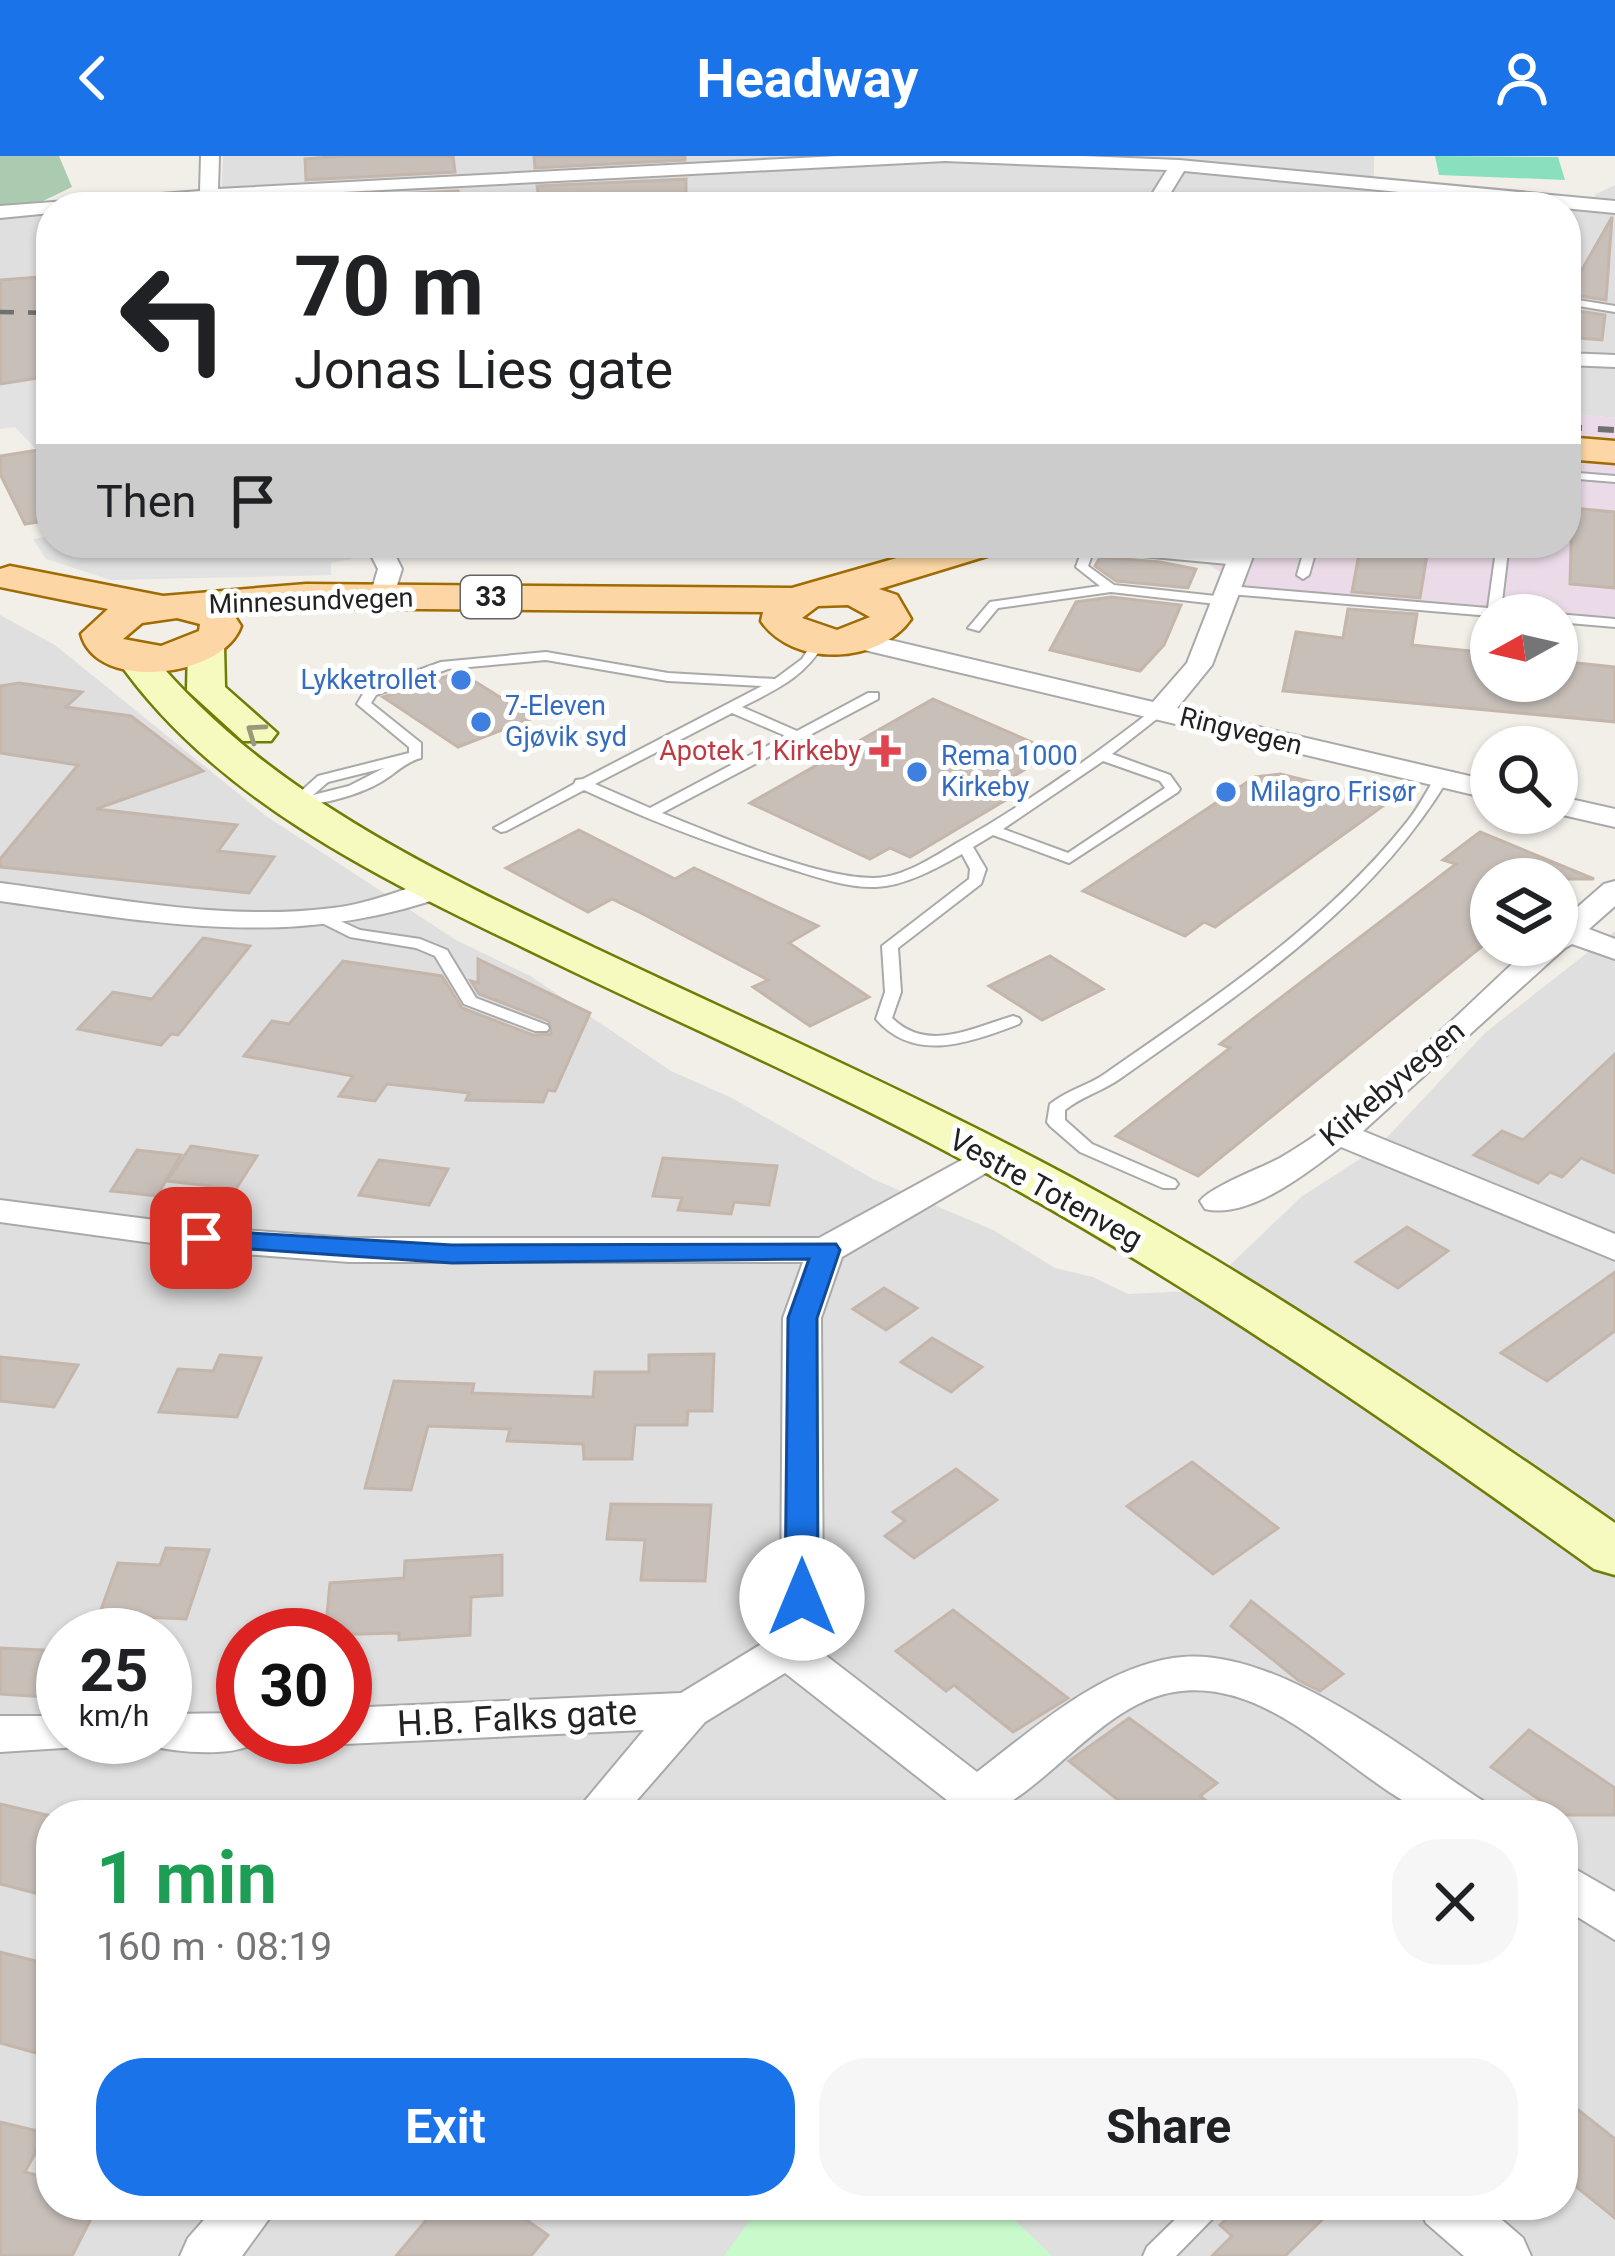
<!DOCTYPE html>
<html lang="en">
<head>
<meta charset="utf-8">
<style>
	body { margin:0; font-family:Roboto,sans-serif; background:#f6f6f6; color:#202124; height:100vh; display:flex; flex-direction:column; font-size:45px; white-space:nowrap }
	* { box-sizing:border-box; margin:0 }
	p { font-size:39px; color:#757577 }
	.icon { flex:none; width:66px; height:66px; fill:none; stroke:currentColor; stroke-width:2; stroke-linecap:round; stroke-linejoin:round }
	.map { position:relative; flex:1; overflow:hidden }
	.sheet { position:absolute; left:36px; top:1644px; width:1542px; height:420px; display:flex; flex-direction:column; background:#fff; border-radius:48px; box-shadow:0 3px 9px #0004 }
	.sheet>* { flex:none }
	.hud { position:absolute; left:36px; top:36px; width:1545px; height:366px; border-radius:48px; box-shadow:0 3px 9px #0004; background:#fff; color:#202124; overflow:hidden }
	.needle { width:78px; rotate:262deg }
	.fabs { position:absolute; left:1470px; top:438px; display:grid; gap:24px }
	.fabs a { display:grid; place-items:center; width:108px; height:108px; border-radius:50%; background:#fff; box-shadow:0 3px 9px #0004; font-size:60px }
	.speed { position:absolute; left:36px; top:1452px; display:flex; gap:24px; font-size:60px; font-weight:700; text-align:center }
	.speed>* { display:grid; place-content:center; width:156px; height:156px; border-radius:50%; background:#fff; box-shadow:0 3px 9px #0004; line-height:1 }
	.speed small { font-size:30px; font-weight:400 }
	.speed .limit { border:18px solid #d22; background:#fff; color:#111 }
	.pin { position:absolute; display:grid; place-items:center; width:102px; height:102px; color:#fff; margin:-51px; border-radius:24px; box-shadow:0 6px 18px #0006 }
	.me { position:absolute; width:132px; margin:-66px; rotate:0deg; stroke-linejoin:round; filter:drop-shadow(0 0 9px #0008) }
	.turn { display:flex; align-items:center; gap:42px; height:252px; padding:0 60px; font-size:54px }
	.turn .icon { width:156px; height:156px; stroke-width:2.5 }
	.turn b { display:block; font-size:84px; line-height:102px }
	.then { display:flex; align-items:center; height:114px; padding:0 60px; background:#0003; gap:24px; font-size:45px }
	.round { display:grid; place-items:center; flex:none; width:126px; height:126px; border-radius:48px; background:#f6f6f6 }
	.summary { display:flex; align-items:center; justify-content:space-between; height:204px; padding:0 60px }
	h1 { font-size:72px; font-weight:700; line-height:90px; color:#1e9e55 }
	.primary-button { display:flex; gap:24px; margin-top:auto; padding:24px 60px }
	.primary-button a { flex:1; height:138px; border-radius:48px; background:#1a73e8; color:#fff; font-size:48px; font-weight:700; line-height:138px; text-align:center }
	.primary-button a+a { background:#f6f6f6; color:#202124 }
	header { display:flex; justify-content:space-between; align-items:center; height:156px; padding:0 60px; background:#1a73e8; color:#fff; font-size:54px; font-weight:700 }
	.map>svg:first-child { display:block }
</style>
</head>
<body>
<header><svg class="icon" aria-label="back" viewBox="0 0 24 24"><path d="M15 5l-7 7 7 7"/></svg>Headway<svg class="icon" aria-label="person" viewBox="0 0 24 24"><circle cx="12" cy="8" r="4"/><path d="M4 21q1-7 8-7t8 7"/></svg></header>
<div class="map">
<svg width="1615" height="2100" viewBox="0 0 1615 2100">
	<rect width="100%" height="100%" fill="#f2efe9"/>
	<g fill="#e0dfdf" fill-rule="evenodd">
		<path d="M223 0H1374V34L1448 41 1471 49 1588 50 1596 38 1615 29V262L1566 257V51H123L221 44Z"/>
		<path d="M51 58V150H0V63Z"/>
		<path d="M0 459 55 489 266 660 456 784 532 821 671 915 732 942 873 1023 993 1074 1055 1112 1093 1121 1128 1138 1189 1135 1230 1109 1301 1041 1377 992 1486 876 1615 775V2100H0ZM63 1479H165V1581H63ZM243 1479H345V1581H243ZM51 1659H1563V2049H51Z"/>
	</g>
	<path fill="#ebdbe8" d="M1566 257 1615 262V468L1248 434 1176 387H1566Z"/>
	<path fill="#aacbaf" d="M0 0H59L72 31 43 45 0 49Z"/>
	<path fill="#c8facc" d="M761 2049H999L1052 2100H724Z"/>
	<path fill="#88e0be" d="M1435 0 1558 1 1565 24 1439 19Z"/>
	<g fill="#e2e2e2">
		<path d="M51 218V292L37 294 15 271 0 273V226Z"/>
		<path d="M51 380V387H343L352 403 331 407V419L111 424 46 403 33 383Z"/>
	</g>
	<g fill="#c7bfb8" stroke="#c4b6ab" stroke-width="3">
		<path d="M343 0H453L455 16 306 24 305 3Z"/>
		<path d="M534 0H685V4L535 12Z"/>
		<path d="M686 23V51H582L580 43 539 45 537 30Z"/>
		<path d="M458 35 460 51H307V42Z"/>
		<path d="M1612 61 1606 144 1568 138Z"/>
		<path d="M51 120V220L0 228V124Z"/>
		<path d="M1566 153 1605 159 1602 184 1566 181Z"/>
		<path d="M51 292V364L25 368 0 318V300Z"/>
		<path d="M1572 352 1615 356V432L1570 428Z"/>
		<path d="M1361 387H1429L1420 442 1352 436Z"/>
		<path d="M1100 401 1160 406 1196 413 1188 432 1116 425 1095 410Z"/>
		<path d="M1111 441 1181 449 1164 489 1140 515 1050 494 1076 446Z"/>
		<path d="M1348 453 1417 458 1412 489 1491 497V525H1557V505L1615 511V566L1283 535 1296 476 1343 482Z"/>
		<path d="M460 516 533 562 458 591 383 541Z"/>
		<path d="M19 527 82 536 66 551 131 560 203 615 96 653 237 669 218 695 274 701 249 737 0 711V703L78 609 0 597V530Z"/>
		<path d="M933 543 1054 596 1002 627 1021 635 910 701 890 692 870 703 750 647Z"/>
		<path d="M1280 618 1390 645 1215 771 1204 766 1185 780 1083 735 1255 621Z"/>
		<path d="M579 674 675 723 694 712 818 770 789 787 869 841 810 870 753 831 768 824 643 758 612 743 588 756 506 712Z"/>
		<path d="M1480 676 1594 723H1491V783L1198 1020 1116 980 1230 892 1220 888 1456 708 1443 704Z"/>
		<path d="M203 782 250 790 178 879 171 878 161 889 78 873 113 836 152 843Z"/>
		<path d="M1050 800 1103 833 1042 864 989 830Z"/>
		<path d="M478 803 590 857 555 935 548 934 543 946 466 944 469 937 387 928 375 945 339 940 353 920 244 900 272 865 289 868 343 805 442 820 462 852 533 879 551 878 549 865 479 838 471 825 478 827Z"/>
		<path d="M1615 898V1017L1581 1002 1562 1021 1550 1016 1538 1027 1474 999 1502 975 1523 984Z"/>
		<path d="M191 990 257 1000 236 1033 167 1025Z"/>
		<path d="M137 994 181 999 157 1040 111 1035Z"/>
		<path d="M663 1002 777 1010 769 1049 734 1046 731 1058 678 1054 682 1042 653 1040Z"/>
		<path d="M379 1004 448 1013 429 1049 359 1039Z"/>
		<path d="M1407 1071 1448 1095 1398 1132 1356 1106Z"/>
		<path d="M1615 1116V1175L1547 1225 1501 1197Z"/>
		<path d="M884 1132 917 1152 886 1174 853 1153Z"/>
		<path d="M932 1182 982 1211 951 1236 901 1206Z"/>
		<path d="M714 1198 712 1255H688L687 1269H635L632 1303H584L583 1288 507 1285 510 1273 428 1270 411 1334 365 1332 394 1225 474 1228 472 1237 593 1241 595 1216H649V1199Z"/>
		<path d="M220 1199 261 1202 237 1261 159 1256 178 1213 213 1215Z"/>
		<path d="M0 1201 78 1209 54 1251 0 1245Z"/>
		<path d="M1192 1306 1278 1372 1213 1418 1127 1350Z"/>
		<path d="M956 1313 997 1344 914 1402 885 1380 905 1365 893 1356Z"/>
		<path d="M611 1348 711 1349 705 1425 641 1424 645 1384 607 1383Z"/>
		<path d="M166 1392 209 1394 186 1463 99 1459 118 1407 160 1409Z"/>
		<path d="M502 1399V1439L471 1441 470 1479 399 1484V1477L325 1479 330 1427 404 1422 405 1405Z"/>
		<path d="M1251 1445 1343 1518 1320 1535 1298 1524 1231 1470Z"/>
		<path d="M953 1454 1026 1510 1068 1542 1013 1576 954 1529 946 1535 896 1495Z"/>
		<path d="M0 1492 63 1495 46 1541 0 1538Z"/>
		<path d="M1129 1562 1217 1627 1200 1640 1224 1659H1137L1069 1605Z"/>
		<path d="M1529 1574 1615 1632V1659H1562L1491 1611Z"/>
		<path d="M0 1648 51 1660V1741L0 1728Z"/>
		<path d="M0 1796 51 1809V1901L0 1887Z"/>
		<path d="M1563 1942 1615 1983V2062L1563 2020Z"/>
		<path d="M0 1966 46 1977 25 2016 51 2023V2049H98L72 2100H0Z"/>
		<path d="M439 2049H537L525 2063 548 2079 531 2100H396Z"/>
		<path d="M1241 2049H1337L1285 2100H1212L1232 2080 1220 2069Z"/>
	</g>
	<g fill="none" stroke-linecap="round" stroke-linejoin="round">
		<g stroke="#a9a9a9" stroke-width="4">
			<g id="service">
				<path d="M1566 142 1615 150V156L1566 148Z"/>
				<path d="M1566 316 1615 320V326L1566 322Z"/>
				<path d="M1306 387H1318L1309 419 1303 423 1297 419Z"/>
				<path d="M1497 387H1509L1501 454 1520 455 1526 459 1491 460 1229 438 1223 434 1229 430 1488 452Z"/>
				<path d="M1097 388 1239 401 1245 405 1239 409 1099 396 1092 399 1088 410 1114 429 1225 441 1231 445 1225 449 1111 436 998 452 979 475 968 472 990 446 1100 430 1076 411 1082 394Z"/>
				<path d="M1557 458 1615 463V471L1557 466V459H1554Z"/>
				<path d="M821 480 827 484C803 522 781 531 742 551L797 575 868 537H878V543L662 657C717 679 816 722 873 722 903 722 933 701 957 687 1026 648 1092 601 1155 552L1160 551 1167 555 1112 598 1170 619 1180 633 1178 636 1069 707 993 679 973 691 986 713 981 728 898 792 901 836 892 862C928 897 972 872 1013 860L1019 862 1021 865 1019 868C971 886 915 908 876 863L885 836 882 790 969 723 970 713 962 698C937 712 905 730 876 731 849 732 819 722 794 714 722 692 652 666 584 634L506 675 501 676 494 672 574 628 576 624 583 623 762 530 668 525 546 504 448 513 376 539 371 547 421 587V602C405 606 395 618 381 626 361 638 309 655 290 645L318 620 409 597V591L357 548 366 533 441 506 546 496 668 517 775 523 802 503 816 481ZM732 557 786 580 650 652 595 628ZM1103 605 1160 625 1165 632 1068 697 1003 673ZM384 612 349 630 313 639 328 626Z"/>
				<path d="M1441 619 1448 623C1371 752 1241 837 1121 922 1103 935 1082 940 1065 954V964L1092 988 1175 1024 1178 1028 1175 1032H1163L1080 996 1050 970 1047 966 1050 948C1069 933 1088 930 1106 917 1212 843 1325 769 1406 667 1418 653 1426 636 1436 620Z"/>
				<path d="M329 760 360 774 420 783 447 794 476 842 547 869 549 872 547 875H535L464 848 435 800 416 792 350 781 324 768 321 765Z"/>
				<path d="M1190 2049H1221L1217 2058 1176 2100H1143L1147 2091Z"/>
			</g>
		</g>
		<g stroke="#a9a9a9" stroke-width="4">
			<g id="minor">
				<path d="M201 0H219L218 33 838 0H1082L1179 4 1615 45V57L1184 15 1162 51H1144L1167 14 945 5 51 51V57L0 62V50L200 35Z"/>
				<path d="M1566 197 1615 199V211L1566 209Z"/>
				<path d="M365 387H389L402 413 392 445 383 448 370 440 378 413Z"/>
				<path d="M1234 387H1258L1212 509 1177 552 1491 625V643L856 492 843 484 856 476 1153 546 1187 507Z"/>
				<path d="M1557 640 1615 653V671L1554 657Z"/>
				<path d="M440 723 451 726 455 732 451 738C295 795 159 767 0 745V727C109 741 222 766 333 752 370 748 404 732 440 723Z"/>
				<path d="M1615 725V750L1589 773 1615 783V803L1572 788 1565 792 1363 975 1615 1078V1104L1341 991C1308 1016 1249 1064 1205 1053L1200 1045C1210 1031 1261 1012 1280 1002 1374 947 1453 861 1533 789H1557V769L1604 728Z"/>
				<path d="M991 988 1009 999 1003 1007 842 1101 821 1162 823 1442 811 1488 977 1616C1035 1572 1098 1514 1173 1502 1271 1486 1404 1594 1483 1645L1489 1659C1471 1659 1442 1664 1426 1657 1347 1620 1271 1520 1174 1536 1100 1548 1046 1638 983 1659L961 1655 785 1517 705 1566 624 1659H573L644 1574 345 1588 329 1583 345 1581V1552L681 1537 768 1484 781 1442 783 1162 803 1106H349L217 1096 0 1066V1044L217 1072 349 1082H819Z"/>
				<path d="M243 1557V1581H262C245 1603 175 1597 149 1589L145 1581H165V1558Z"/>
				<path d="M0 1560H63V1581H84L79 1591 0 1596Z"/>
				<path d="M1563 1706 1615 1736V1784L1563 1752Z"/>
				<path d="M217 2049H279L242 2100H180L188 2082Z"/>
				<path d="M1418 2049H1485L1523 2082 1531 2100H1464L1426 2067Z"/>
			</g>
		</g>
		<g stroke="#707d05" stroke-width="5">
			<g id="secondary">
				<path d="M206 479 224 490 225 531 277 577 271 585H243L187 534 188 490Z"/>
				<path d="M135 491 148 494C265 637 434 715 597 793 734 858 872 919 1007 988 1219 1095 1420 1232 1615 1367V1419L1594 1413C1395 1270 1192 1129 977 1012 836 935 687 871 543 801 390 727 216 647 116 502Z"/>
			</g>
		</g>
		<g stroke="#a06b00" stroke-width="5">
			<g id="primary">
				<path d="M1566 281 1615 285V307L1566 303Z"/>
				<path d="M949 387 1005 388 1000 396 879 433 897 439 911 463C880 508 793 512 761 465L763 456 306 452 234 459 241 470C223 522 96 537 81 478L108 453 0 431V413L10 410 163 440 306 428 792 432ZM848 449 870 461 837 474 802 462 818 450ZM177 462 200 468 199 475 161 490 123 483 142 467Z"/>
			</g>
		</g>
		<use href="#service" fill="#fff" fill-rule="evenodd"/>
		<use href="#minor" fill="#fff" fill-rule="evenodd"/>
		<use href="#secondary" fill="#f7fabf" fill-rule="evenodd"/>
		<use href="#primary" fill="#fcd6a4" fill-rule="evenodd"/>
		<path stroke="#707070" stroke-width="4.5" stroke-dasharray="14 14" stroke-linecap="butt" d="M0 156 51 157"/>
		<path stroke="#707070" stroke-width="6" stroke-dasharray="16 16" stroke-linecap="butt" d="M1566 271 1615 274"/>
	</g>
	<defs><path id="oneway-chevron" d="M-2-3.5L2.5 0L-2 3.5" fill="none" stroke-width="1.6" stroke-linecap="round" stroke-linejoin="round" transform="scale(3)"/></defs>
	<use stroke="#979978" href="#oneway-chevron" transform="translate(255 576) rotate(-145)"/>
	<path fill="#1a73e8" stroke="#114b97" stroke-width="3" d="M201 1074 452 1089 836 1088 840 1094 817 1162 818 1442 813 1451 802 1455 785 1442 788 1162 809 1103 452 1107 191 1089 187 1082Z"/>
	<g fill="#3f7fe0" stroke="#fff" stroke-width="4.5">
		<circle cx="461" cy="524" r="12"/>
		<circle cx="481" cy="566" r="12"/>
		<circle cx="917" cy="616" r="12"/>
		<circle cx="1226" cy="636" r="12"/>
	</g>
	<path fill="#e0444e" stroke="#fff" stroke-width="4.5" d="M879 577h12v12h12v12h-12v12h-12v-12h-12v-12h12z"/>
	<g text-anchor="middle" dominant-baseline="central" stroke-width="10" stroke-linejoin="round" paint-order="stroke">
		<rect fill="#fff" stroke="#646464" stroke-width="3" x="461" y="420" width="60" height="42" rx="9"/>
		<g font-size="27" font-weight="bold" fill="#222">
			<text x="491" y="441">33</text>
		</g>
		<g font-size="27" fill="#222" stroke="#fff">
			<text transform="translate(311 445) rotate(-2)">Minnesundvegen</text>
			<text transform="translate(1241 575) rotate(14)">Ringvegen</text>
		</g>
		<g font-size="27" fill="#366cbe" stroke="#fff" text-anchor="start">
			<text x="437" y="524" text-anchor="end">Lykketrollet</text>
			<text x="505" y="550">7-Eleven<tspan x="505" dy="31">Gjøvik syd</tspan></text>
			<text x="941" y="600">Rema 1000<tspan x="941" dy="31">Kirkeby</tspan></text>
			<text x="1250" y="636">Milagro Frisør</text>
		</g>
		<g font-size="27" fill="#be3a42" stroke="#fff" text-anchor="end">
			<text x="861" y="595">Apotek 1 Kirkeby</text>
		</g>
		<g font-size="30" fill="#222" stroke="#fff">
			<text transform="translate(1392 927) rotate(-40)">Kirkebyvegen</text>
			<text transform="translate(1046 1033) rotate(29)">Vestre Totenveg</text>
		</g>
		<g font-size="36" fill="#222" stroke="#fff">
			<text transform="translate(517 1562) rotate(-3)">H.B. Falks gate</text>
		</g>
	</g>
</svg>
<div class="fabs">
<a><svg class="needle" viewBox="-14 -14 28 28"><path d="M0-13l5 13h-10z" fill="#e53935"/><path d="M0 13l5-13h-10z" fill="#757577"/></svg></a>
<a><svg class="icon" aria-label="search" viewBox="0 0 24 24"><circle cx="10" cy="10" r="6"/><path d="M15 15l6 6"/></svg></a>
<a><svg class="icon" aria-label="layers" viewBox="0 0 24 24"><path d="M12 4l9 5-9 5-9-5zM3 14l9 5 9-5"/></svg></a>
</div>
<div class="speed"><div>25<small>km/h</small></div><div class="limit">30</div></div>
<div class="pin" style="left:201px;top:1082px;background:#d93025"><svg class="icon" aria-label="arrive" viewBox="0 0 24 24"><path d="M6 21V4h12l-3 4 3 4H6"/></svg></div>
<svg class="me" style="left:802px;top:1442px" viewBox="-20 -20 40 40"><circle r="19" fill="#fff"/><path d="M0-13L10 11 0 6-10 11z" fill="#1a73e8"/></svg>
<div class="hud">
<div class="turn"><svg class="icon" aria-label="left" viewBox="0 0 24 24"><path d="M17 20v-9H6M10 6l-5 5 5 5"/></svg><div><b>70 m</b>Jonas Lies gate</div></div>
<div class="then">Then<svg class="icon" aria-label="arrive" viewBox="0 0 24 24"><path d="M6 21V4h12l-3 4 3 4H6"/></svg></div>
</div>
<section class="sheet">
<div class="summary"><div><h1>1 min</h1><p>160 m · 08:19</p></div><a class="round"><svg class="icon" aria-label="close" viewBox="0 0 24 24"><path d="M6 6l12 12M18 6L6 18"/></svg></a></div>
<div class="primary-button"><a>Exit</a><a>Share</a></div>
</section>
</div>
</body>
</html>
